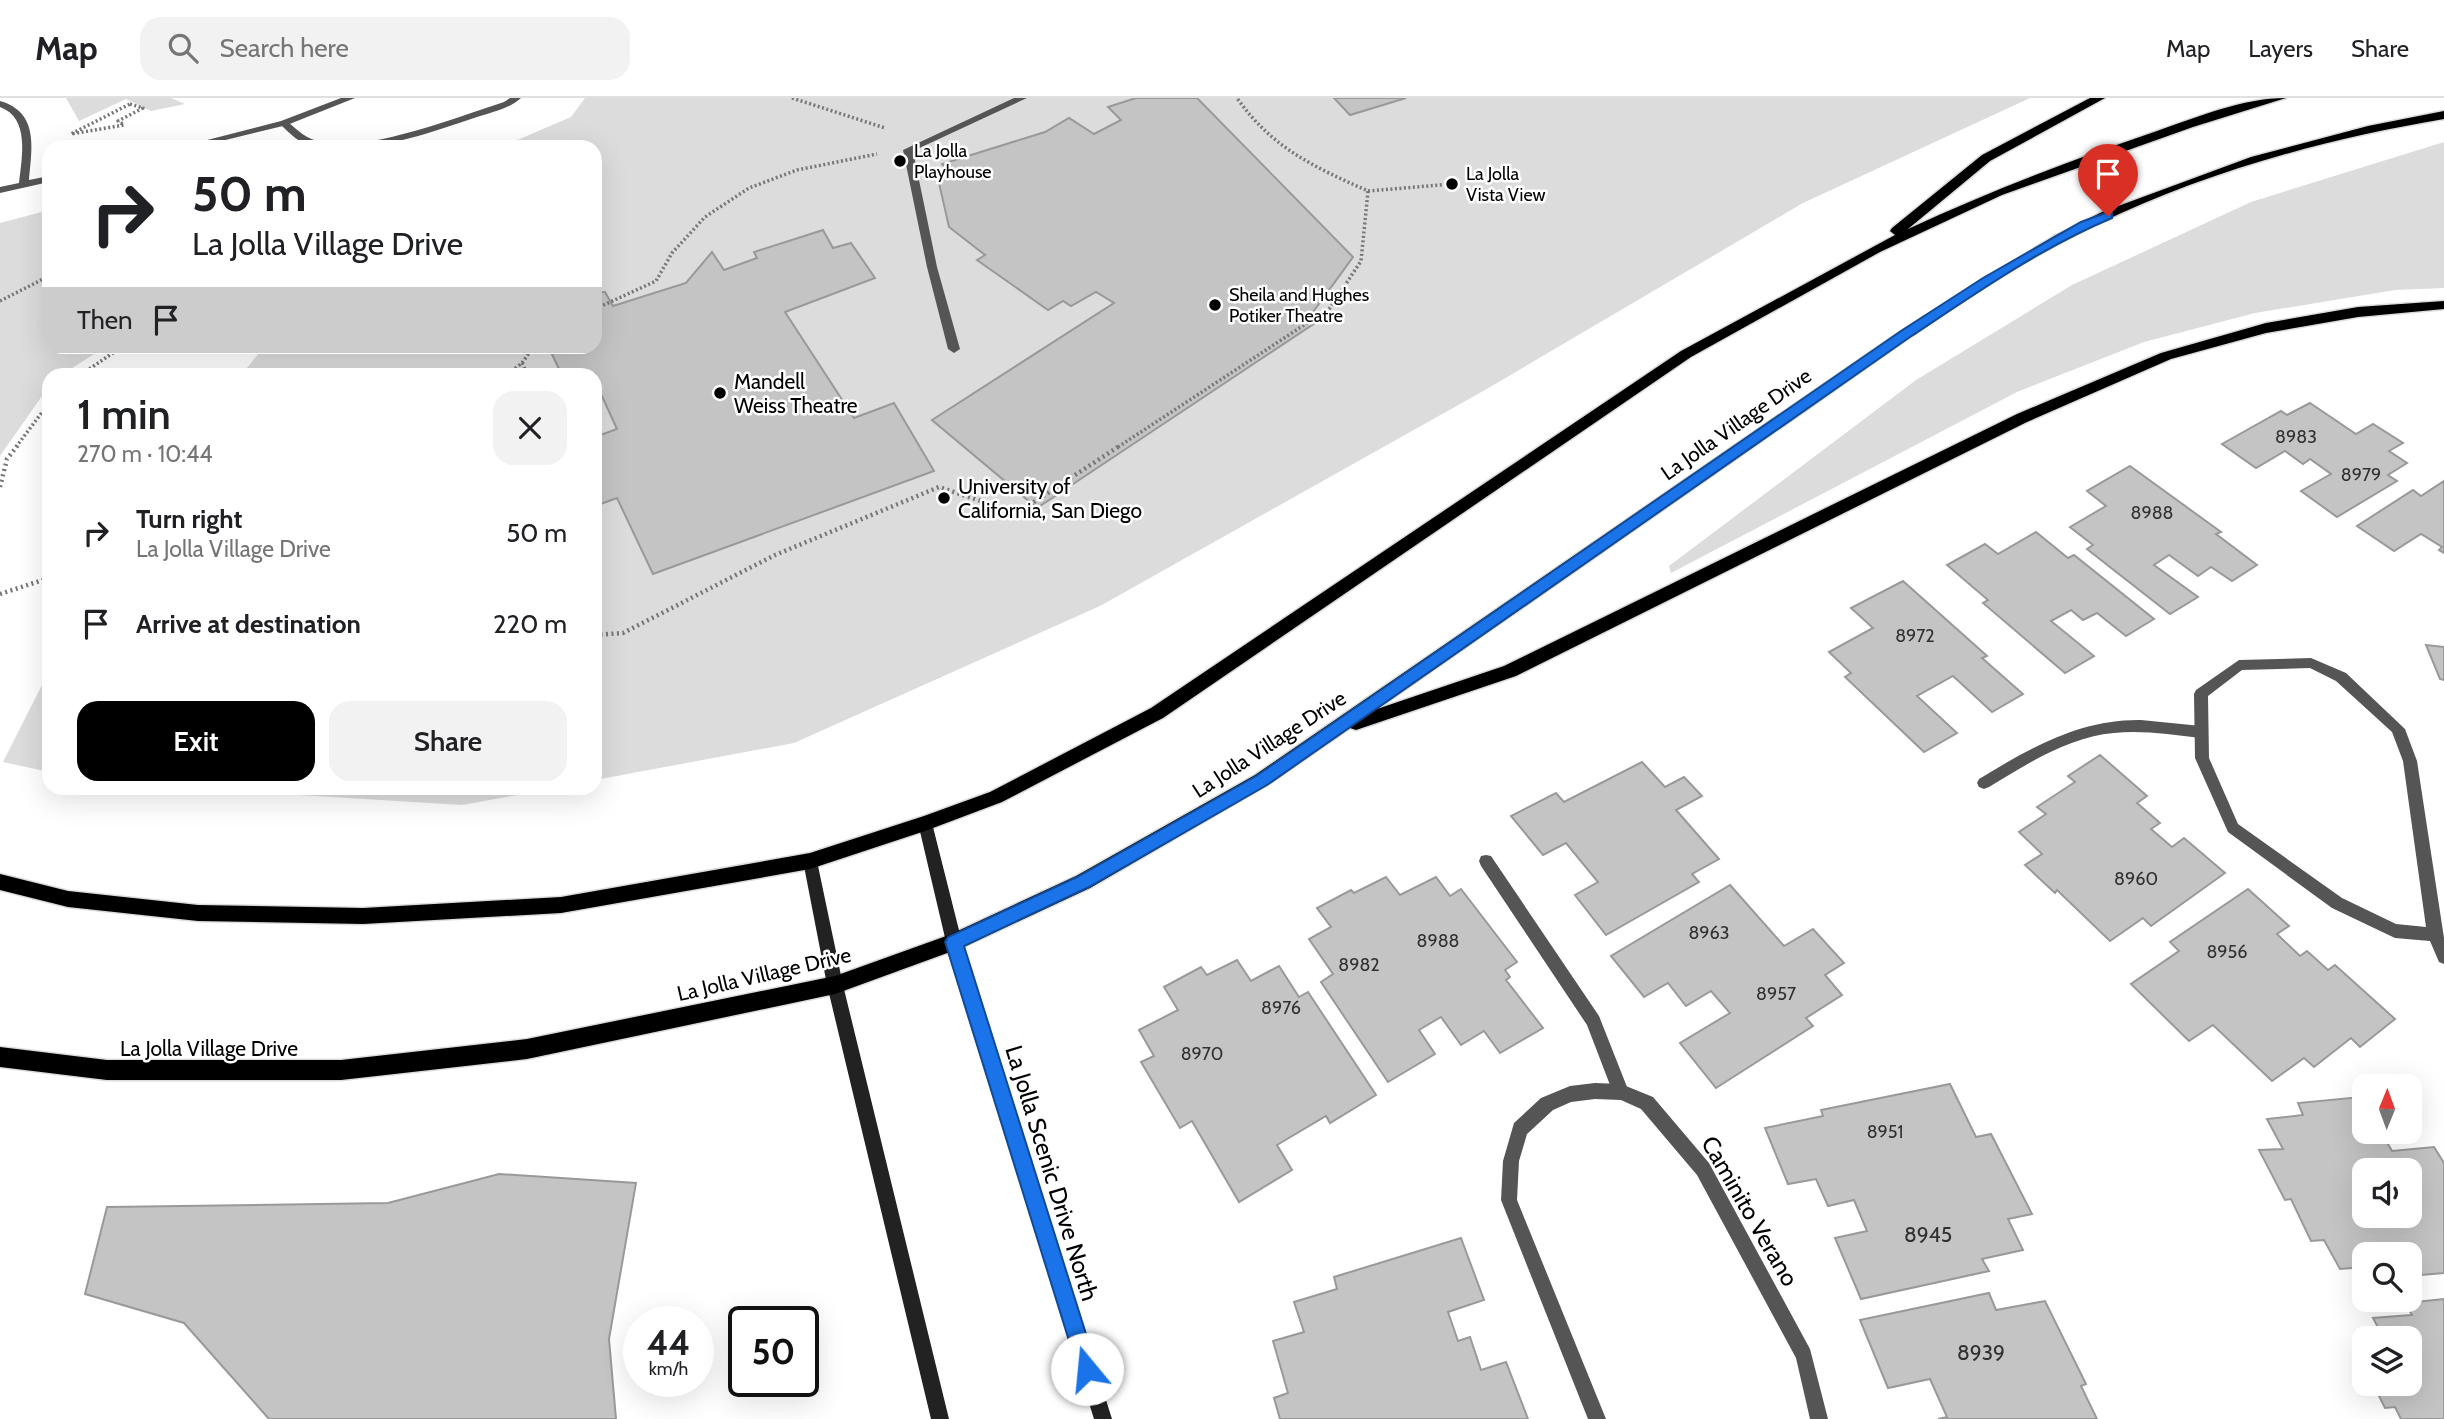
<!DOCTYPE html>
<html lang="en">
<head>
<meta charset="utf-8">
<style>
	body { margin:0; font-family:Cabin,sans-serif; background:#f2f2f2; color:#202124; height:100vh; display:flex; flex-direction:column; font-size:26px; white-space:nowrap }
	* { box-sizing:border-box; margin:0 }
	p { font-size:23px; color:#757577 }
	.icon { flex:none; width:38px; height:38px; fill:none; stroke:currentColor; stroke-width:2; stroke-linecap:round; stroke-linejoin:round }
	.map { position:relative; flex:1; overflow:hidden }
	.drawer { position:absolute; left:42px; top:270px; width:560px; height:427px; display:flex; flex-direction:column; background:#fff; border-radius:21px; box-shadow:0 7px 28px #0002 }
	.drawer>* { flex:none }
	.top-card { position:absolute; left:42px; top:42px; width:560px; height:214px; border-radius:21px; box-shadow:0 7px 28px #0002; background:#fff; color:#202124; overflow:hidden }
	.needle { width:46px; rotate:1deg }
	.buttons { position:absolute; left:2352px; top:976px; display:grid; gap:14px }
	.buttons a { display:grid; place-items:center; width:70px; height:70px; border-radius:14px; background:#fff; box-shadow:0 7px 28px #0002; font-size:35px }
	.speed { position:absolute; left:623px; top:1208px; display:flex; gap:14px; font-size:35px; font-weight:700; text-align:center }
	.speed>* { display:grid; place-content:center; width:91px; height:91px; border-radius:50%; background:#fff; box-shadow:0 7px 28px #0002; line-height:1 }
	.speed small { font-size:18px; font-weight:400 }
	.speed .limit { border:4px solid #111; border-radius:10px; background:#fff; color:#111 }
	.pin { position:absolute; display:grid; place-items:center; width:60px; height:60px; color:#fff; margin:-72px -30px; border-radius:50% 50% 50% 0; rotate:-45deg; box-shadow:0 0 7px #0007 }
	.pin .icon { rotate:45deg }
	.me { position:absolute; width:77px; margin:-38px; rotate:343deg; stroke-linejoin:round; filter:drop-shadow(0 0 5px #0008) }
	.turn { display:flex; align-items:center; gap:24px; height:147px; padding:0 35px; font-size:32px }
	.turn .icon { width:91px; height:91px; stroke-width:2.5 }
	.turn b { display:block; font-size:49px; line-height:60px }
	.then { display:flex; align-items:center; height:66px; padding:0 35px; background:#0003; gap:14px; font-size:26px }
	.round { display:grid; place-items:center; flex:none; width:74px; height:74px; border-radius:21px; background:#f2f2f2 }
	.head { display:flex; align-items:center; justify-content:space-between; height:119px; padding:0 35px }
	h1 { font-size:42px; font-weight:600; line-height:52px }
	.button { display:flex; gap:14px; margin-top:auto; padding:14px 35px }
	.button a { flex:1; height:80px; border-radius:21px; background:#000; color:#fff; font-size:28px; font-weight:600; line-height:80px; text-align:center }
	.button a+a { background:#f2f2f2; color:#202124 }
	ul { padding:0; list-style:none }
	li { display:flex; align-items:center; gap:21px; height:91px; padding:0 35px }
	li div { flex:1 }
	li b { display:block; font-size:26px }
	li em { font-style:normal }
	header { display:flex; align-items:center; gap:42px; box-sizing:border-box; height:98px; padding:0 35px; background:#fff; border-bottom:2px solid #e0e0e0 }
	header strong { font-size:33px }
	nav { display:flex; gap:38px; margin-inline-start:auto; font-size:24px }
	.search { width:490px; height:63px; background:#f2f2f2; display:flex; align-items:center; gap:18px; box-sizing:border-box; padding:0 24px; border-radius:21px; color:#757577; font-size:26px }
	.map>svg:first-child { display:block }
</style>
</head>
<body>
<header>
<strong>Map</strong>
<div class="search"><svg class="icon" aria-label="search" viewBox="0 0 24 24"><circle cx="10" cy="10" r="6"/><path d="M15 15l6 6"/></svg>Search here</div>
<nav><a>Map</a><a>Layers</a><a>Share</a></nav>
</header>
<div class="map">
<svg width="2444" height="1321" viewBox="0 0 2444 1321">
	<rect width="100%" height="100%" fill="#fff"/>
	<g fill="#dcdcdc">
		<path d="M66 0H171L185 6 151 13 126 1 79 23Z"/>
		<path d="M585 0H2030L1803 105 1485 292 1100 508 794 645 595 682V276H242L264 249 595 248V49H501L571 19Z"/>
		<path d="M2444 44V190L2395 192 2255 215 2144 244 2017 294 1671 475 1669 468 1916 282 2072 187 2251 104Z"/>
		<path d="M49 112V248L105 249 63 276H49V288L0 358V125Z"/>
		<path d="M49 573V674L3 664Z"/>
		<path d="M184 690H556L462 707Z"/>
	</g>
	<g fill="#c4c4c4" stroke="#999" stroke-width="2" fill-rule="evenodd">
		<path d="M1136 0H1197L1353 159 1308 221 1315 225 1037 410 932 322 1114 205 1096 194 1071 208 1063 203 1048 212 977 162 985 157 949 129 937 76 947 73 942 66 1045 34 1069 20 1094 36 1121 22 1108 9Z"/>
		<path d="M1334 0H1406L1350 17Z"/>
		<path d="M823 132 833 150 851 145 875 180 785 214 854 320 894 305 934 373 653 476 617 400 595 408V339L617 331 595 283V276L560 273 548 248H595V194H605L613 208 686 185 712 154 724 172 757 160 754 154Z"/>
		<path d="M2310 305 2356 336 2373 326 2403 345 2389 353 2407 365 2388 377 2397 383 2337 419 2301 393 2331 376 2310 361 2303 366 2285 353 2256 370 2222 346 2281 313 2287 317Z"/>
		<path d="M2130 368 2221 434 2216 436 2257 467 2232 483 2211 469 2198 478 2169 457 2154 467 2198 499 2170 516 2087 451 2093 447 2070 429 2106 408 2087 393Z"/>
		<path d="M2444 383V455L2439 452 2442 449 2421 436 2394 453 2357 428 2413 392 2421 398Z"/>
		<path d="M2036 434 2068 460 2074 457 2154 521 2126 538 2097 515 2083 522 2071 512 2051 523 2094 558 2065 575 1983 505 1988 502 1947 467 1985 446 1998 456Z"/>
		<path d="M1903 483 1987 558 1982 560 2023 596 1992 614 1953 578 1917 598 1957 635 1924 654 1845 579 1851 575 1829 554 1873 530 1851 510Z"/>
		<path d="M2426 547 2444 549V582L2440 581Z"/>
		<path d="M2100 657 2147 698 2137 705 2160 725 2151 731 2172 749 2184 740 2225 775 2151 828 2143 820 2110 843 2057 792 2055 795 2025 767 2042 756 2019 734 2046 716 2037 709 2075 684 2068 678Z"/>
		<path d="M1642 664 1665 689 1684 679 1702 698 1676 712 1719 761 1692 776 1699 784 1606 837 1575 797 1598 784 1566 745 1543 757 1511 718 1556 695 1564 704Z"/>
		<path d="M1386 779 1400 797 1436 779 1450 798 1461 791 1517 864 1505 872 1510 879 1506 882 1543 930 1500 955 1484 933 1461 947 1441 919 1419 932 1435 956 1388 984 1321 884 1333 876 1309 841 1331 829 1317 810 1351 792 1354 795Z"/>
		<path d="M1730 787 1784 848 1813 831 1844 865 1825 877 1842 897 1806 920 1813 928 1716 990 1680 945 1730 915 1711 893 1686 908 1668 885 1644 899 1611 858Z"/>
		<path d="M2248 791 2289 828 2277 836 2300 858 2307 853 2328 872 2335 867 2395 921 2360 949 2351 940 2314 969 2304 960 2272 983 2213 927 2189 943 2131 886 2179 853 2170 844Z"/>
		<path d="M1237 862 1251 883 1279 868 1299 899 1308 894 1376 997 1330 1025 1326 1018 1277 1047 1292 1072 1239 1104 1192 1023 1180 1030 1141 964 1154 958 1139 932 1178 912 1164 889 1201 869 1207 877Z"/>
		<path d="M1950 986 1976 1039 1991 1036 2032 1116 2008 1121 2023 1152 1982 1161 1989 1173 1861 1201 1835 1140 1867 1133 1854 1102 1828 1108 1816 1081 1788 1086 1765 1030 1823 1018 1821 1012Z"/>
		<path d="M2361 999 2364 1006V1034H2381L2392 1053 2434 1049 2444 1065V1175L2410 1178V1157H2364V1169L2340 1171 2324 1142 2311 1143 2291 1101 2285 1102 2259 1052 2283 1051 2267 1021 2303 1017 2298 1005ZM2364 1073H2410V1118H2364Z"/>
		<path d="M499 1076 636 1085 609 1241 616 1321H269L184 1225 85 1196 107 1109 388 1105Z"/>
		<path d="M1461 1140 1484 1202 1448 1214 1458 1243 1470 1239 1481 1272 1506 1264 1528 1321H1280L1274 1300 1288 1295 1273 1243 1304 1234 1294 1204 1337 1191 1334 1179Z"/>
		<path d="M1989 1195 1996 1212 2045 1203 2086 1286 2081 1288 2097 1321H1938L1947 1319 1930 1281 1888 1290 1860 1222Z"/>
		<path d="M2444 1201V1321H2401L2395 1309 2385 1310 2373 1286H2410V1241H2384L2373 1220 2412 1217 2405 1205Z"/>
	</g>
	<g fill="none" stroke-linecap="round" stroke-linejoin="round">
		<g stroke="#dbdbdb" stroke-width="3">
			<g id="primary">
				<path d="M2090 0H2105L1990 63 1908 131C1990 93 2071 62 2157 33 2197 19 2243 0 2286 0L2193 29 2002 97 1880 154 1691 259 1163 620 1002 704 925 733 810 771 561 815 363 826 198 823 68 809 0 792V776L68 793 198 807 363 810 561 799 810 755 924 718 990 694 1151 610 1681 253 1895 137 1890 133 1892 130 1982 57Z"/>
				<path d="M2444 13V21C2325 41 2205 74 2096 127 1990 177 1894 251 1799 317 1658 415 1518 513 1377 611L1504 568 2017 316 2161 255 2266 225 2358 209 2444 203V211L2358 219 2266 235 2171 261 2027 324 1516 578 1356 632 1350 630 1267 687 1090 790 961 850 835 896 527 961 341 982H107L0 969V949L107 962H341L527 941 835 878 949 837 1076 778 1255 677 1901 233 2056 137 2102 114 2251 59 2368 28Z"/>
			</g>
		</g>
		<g stroke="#777" stroke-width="3.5" stroke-dasharray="2 2.5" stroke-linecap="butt">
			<path d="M792 0 885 30"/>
			<path d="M130 6 143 10 118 23 124 27 71 36Z"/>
			<path d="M1368 93 1452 86"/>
			<path d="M0 203 49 178"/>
			<path d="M595 211 656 183 672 155 705 119 749 90 797 72 877 56"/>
			<path d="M522 265 527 276"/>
			<path d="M82 276 123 248"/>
			<path d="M508 276 522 265 534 248"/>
			<path d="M16 349 49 305"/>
			<path d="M1118 349 1330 210 1361 163 1368 93C1314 69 1272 50 1237 0"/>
		</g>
		<g stroke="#777" stroke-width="4.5" stroke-dasharray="2 3.5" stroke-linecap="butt">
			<path d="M0 389 7 361 18 347"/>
			<path d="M0 496 49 480"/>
			<path d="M595 537 623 535 775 457 939 389 1017 415 1121 347"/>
		</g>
		<g fill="#555" fill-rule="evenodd">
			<path d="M510 0H521C509 11 492 14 477 19 426 36 369 57 314 49 301 47 288 34 279 25L287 23C295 30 304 39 314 42 358 59 459 18 504 4Z"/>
			<path d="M1014 0H1027L913 53 937 169 960 251 954 255 948 251 927 169 903 52Z"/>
			<path d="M2141 622 2201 628 2206 630 2208 634 2206 638 2201 640C2172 637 2143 632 2114 635 2068 639 2027 666 1989 689L1984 691 1979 689 1977 685 1979 681C2030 650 2080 621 2141 622Z"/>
			<path d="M1486 757 1491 758 1599 918 1629 994 1627 1000 1621 1002 1615 1000 1587 927 1481 768 1479 763 1481 758Z"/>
		</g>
		<g fill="#555" fill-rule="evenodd">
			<path d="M2311 560 2346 575 2405 631 2417 663 2444 840V866L2439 864 2430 843 2395 840 2332 810 2228 734 2195 660 2194 596 2196 592 2239 562ZM2310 570 2336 583 2392 634 2403 663 2426 829 2396 826 2342 800 2238 726 2209 660 2208 598 2242 572Z"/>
			<path d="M1595 985 1621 986 1653 999 1709 1065 1810 1251 1828 1321H1810L1796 1260 1697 1077 1641 1011 1621 1002 1595 1001 1571 1004 1553 1012 1527 1036 1519 1063 1517 1102 1606 1321H1588L1501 1102 1503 1063 1514 1025 1541 1000 1570 988Z"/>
		</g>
		<g fill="#555" fill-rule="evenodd">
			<path d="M341 0H355L287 27 197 49H180L281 23Z"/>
			<path d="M0 3C39 14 32 50 29 82L49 78V84L0 95V89L19 85C22 59 30 20 0 9Z"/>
		</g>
		<g fill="#222" fill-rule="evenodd">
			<path d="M925 719 930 721 932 725 962 844 1112 1321H1094L946 844 918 725 920 721Z"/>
			<path d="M810 757 815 758 817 763 843 887 949 1321H931L827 887 803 763 805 758Z"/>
		</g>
		<use href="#primary" fill="#000" fill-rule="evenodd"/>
	</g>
	<path fill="#1a73e8" stroke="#114b97" stroke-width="2" d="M2108 114 2112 115V120C2040 150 1975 196 1910 239L1267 687 1089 789 964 848 1097 1271 1094 1278 1087 1281 1080 1278 945 844 948 839 1077 779 1256 678 1901 233 1983 180 2081 124Z"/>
	<g fill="#000" stroke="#fff" stroke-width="2.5">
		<circle cx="900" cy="63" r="7"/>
		<circle cx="1452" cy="86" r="7"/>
		<circle cx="1215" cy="207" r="7"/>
		<circle cx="720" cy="295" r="7"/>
		<circle cx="944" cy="400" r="7"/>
	</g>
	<g text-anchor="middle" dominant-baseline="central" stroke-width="5" stroke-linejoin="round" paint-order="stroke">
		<g font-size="18" fill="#000" stroke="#fff" text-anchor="start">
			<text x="914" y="53">La Jolla<tspan x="914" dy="21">Playhouse</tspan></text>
			<text x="1466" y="76">La Jolla<tspan x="1466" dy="21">Vista View</tspan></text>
			<text x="1229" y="197">Sheila and Hughes<tspan x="1229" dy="21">Potiker Theatre</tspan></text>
		</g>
		<g font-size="18" fill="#313131">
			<text x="2296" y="339">8983</text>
			<text x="2361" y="377">8979</text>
			<text x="2152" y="415">8988</text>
			<text x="1915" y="538">8972</text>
			<text x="2136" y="781">8960</text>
			<text x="1709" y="835">8963</text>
			<text x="1438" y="843">8988</text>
			<text x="2227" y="854">8956</text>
			<text x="1359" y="867">8982</text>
			<text x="1776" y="896">8957</text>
			<text x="1281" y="910">8976</text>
			<text x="1202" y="956">8970</text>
			<text x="1885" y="1034">8951</text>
		</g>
		<g font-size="21" fill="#000" stroke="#fff" text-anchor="start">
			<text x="734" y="283">Mandell<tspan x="734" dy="24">Weiss Theatre</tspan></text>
			<text x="958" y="388">University of<tspan x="958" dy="24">California, San Diego</tspan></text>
		</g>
		<g font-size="21" fill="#000" stroke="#fff">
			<text transform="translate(1736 326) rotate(-35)">La Jolla Village Drive</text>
			<text transform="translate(1269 646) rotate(-33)">La Jolla Village Drive</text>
			<text transform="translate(764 876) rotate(-13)">La Jolla Village Drive</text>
			<text x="209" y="950">La Jolla Village Drive</text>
		</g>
		<g font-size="21" fill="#313131">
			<text x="1928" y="1136">8945</text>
			<text x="1981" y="1254">8939</text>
		</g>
		<g font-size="24" fill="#000" stroke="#fff">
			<text transform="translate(1052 1075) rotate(73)">La Jolla Scenic Drive North</text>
			<text transform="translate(1750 1113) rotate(60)">Caminito Verano</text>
		</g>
	</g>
</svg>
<div class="buttons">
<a><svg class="needle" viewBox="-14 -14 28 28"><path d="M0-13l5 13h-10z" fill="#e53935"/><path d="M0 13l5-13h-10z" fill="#757577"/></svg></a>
<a><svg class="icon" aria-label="sound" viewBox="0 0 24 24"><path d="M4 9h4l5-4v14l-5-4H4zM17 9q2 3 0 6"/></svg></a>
<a><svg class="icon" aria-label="search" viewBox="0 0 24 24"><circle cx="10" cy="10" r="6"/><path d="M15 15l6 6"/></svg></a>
<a><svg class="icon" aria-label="layers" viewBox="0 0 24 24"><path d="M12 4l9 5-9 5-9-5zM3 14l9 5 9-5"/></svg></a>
</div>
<div class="speed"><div>44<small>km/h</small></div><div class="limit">50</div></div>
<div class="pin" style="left:2108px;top:118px;background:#d93025"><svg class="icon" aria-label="arrive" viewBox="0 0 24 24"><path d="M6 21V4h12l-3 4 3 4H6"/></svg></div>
<svg class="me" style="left:1087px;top:1271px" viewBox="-20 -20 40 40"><circle r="19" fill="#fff"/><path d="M0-13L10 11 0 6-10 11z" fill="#1a73e8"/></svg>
<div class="top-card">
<div class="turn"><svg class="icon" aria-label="right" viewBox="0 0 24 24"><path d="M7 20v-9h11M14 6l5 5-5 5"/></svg><div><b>50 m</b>La Jolla Village Drive</div></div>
<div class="then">Then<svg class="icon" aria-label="arrive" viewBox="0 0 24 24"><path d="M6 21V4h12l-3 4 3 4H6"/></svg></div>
</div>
<section class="drawer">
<div class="head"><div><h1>1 min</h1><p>270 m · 10:44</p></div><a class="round"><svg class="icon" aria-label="close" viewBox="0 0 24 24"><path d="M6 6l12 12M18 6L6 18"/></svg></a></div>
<ul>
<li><svg class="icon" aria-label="right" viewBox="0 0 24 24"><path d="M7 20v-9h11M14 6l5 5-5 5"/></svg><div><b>Turn right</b><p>La Jolla Village Drive</p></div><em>50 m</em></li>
<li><svg class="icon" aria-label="arrive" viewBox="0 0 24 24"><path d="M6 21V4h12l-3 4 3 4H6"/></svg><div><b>Arrive at destination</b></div><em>220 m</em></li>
</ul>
<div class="button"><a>Exit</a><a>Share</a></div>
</section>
</div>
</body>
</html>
